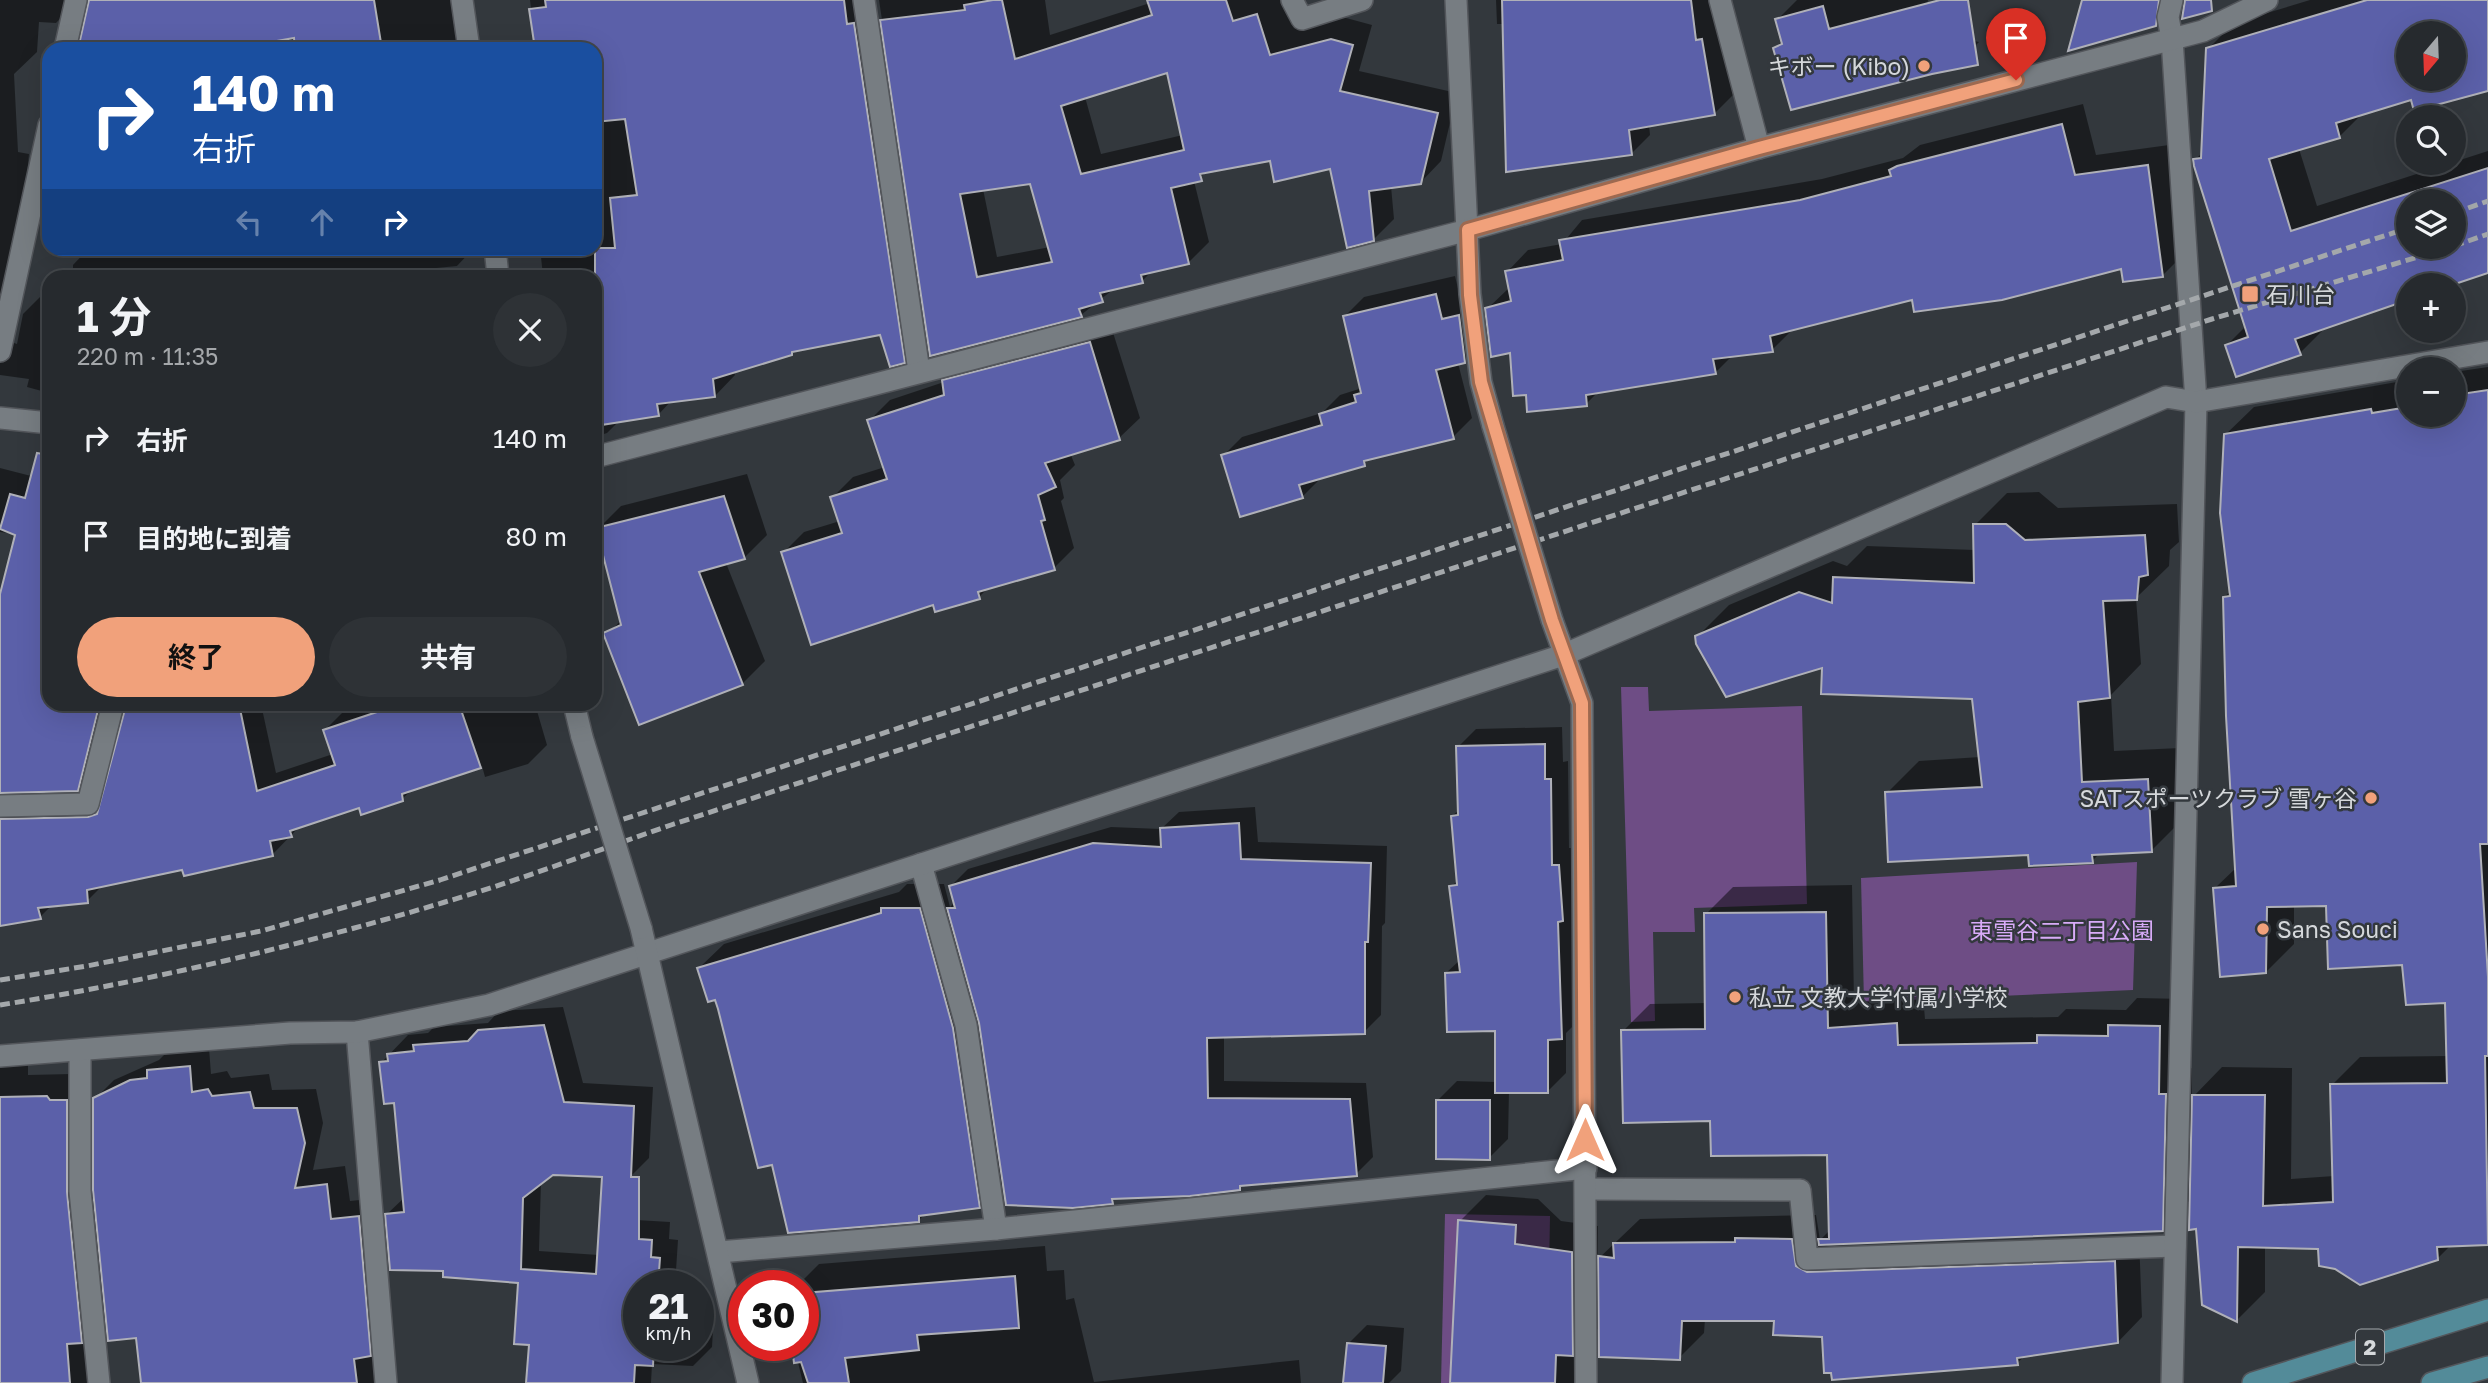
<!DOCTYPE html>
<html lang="ja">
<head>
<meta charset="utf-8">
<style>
	body { margin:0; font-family:"Golos Text","Noto Sans JP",sans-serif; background:#2e3236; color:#f1f3f6; height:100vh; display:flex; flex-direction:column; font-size:26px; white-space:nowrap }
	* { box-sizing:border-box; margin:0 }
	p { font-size:23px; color:#a4a7aa }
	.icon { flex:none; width:38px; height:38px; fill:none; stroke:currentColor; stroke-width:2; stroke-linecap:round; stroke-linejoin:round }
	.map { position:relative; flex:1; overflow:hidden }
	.side { position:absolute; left:42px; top:270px; width:560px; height:441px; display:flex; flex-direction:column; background:#262a2e; border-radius:21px; box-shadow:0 7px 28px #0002,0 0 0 2px #42464a }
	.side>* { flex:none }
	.banner { position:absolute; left:42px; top:42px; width:560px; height:214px; border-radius:21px; box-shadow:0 7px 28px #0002,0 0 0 2px #42464a; background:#1a4fa0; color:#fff; overflow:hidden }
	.needle { width:46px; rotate:199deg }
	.controls { position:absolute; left:2396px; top:21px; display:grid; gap:14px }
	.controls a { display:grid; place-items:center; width:70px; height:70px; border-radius:50%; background:#262a2e; box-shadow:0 7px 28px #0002,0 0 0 2px #42464a; font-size:35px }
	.speed { position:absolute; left:623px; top:1270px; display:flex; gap:14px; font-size:35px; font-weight:700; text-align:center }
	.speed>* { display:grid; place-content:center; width:91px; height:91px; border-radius:50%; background:#262a2e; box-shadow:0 7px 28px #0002,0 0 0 2px #42464a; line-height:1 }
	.speed small { font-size:18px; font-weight:400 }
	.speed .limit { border:10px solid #d22; background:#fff; color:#111 }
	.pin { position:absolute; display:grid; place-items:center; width:60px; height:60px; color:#fff; margin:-72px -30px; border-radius:50% 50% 50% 0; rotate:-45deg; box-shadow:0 0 7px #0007 }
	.pin .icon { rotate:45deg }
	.me { position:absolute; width:77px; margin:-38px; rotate:0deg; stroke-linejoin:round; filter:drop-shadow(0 0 5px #0008) }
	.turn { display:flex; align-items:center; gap:24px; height:147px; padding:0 35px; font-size:32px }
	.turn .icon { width:91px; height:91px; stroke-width:2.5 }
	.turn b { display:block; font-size:49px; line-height:60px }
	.lanes { display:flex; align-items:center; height:66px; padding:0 35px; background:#0003; justify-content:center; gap:35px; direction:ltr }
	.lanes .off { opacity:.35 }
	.round { display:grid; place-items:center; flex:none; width:74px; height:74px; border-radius:37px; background:#2e3236 }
	.overview { display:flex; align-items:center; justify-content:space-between; height:119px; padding:0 35px }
	h1 { font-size:42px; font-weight:700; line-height:52px }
	.button { display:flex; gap:14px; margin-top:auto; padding:14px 35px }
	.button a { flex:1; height:80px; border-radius:42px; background:#f1a17b; color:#111; font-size:28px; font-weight:700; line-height:80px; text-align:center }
	.button a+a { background:#2e3236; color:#f1f3f6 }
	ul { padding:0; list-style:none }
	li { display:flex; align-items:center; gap:21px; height:98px; padding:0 35px }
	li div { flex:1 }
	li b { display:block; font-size:26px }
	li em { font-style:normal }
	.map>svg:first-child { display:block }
</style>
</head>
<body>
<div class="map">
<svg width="2488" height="1383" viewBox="0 0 2488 1383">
	<rect width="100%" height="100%" fill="#33383d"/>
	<g fill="#6e4d85">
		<path d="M1621 687H1648L1649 711 1802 706 1807 904 1694 908 1695 932H1653L1655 1021 1631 1022Z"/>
		<path d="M2137 862 2133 990 1864 1002 1861 878Z"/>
		<path d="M1445 1214 1550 1216 1547 1383H1441Z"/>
	</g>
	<g fill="#0007" fill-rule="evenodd">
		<path d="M0 0H77L56 23 39 22 37 52 14 74 18 152 29 154 11 342 17 344 23 314 42 295 49 297V393L27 387 29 379 0 375Z"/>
		<path d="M91 0H454L462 49H80Z"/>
		<path d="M530 0H874L924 341 904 361 882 333 795 350 734 371 735 375 715 396 672 400 658 415 620 420 607 433 595 437V276H543L540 248H595V49H536Z"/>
		<path d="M879 0H1045L1050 35 1150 3 1149 0H1280L1372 25 1359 71 1457 93 1441 161 1421 182 1391 186 1394 219 1374 239 1331 167 1271 159 1210 170 1194 181 1209 242 1189 262 1153 270 1142 281 1115 288 1081 315 932 354ZM1168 71 1183 135 1101 154 1085 97ZM1031 182 1050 247 997 257 983 189Z"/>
		<path d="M1496 0H1712L1715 23 1720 22 1733 95 1714 114 1649 125 1650 135 1631 154 1504 24H1497Z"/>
		<path d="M1797 0H1928L1922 29 1979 42 1956 65 1775 48 1783 40 1777 20Z"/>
		<path d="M2310 0H2488V87L2412 98 2363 113 2339 137 2299 149 2317 206 2488 151V271L2446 285H2408V298L2326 327 2300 353 2227 345 2246 326 2195 160 2203 152 2208 49 2234 23ZM2408 33H2454V79H2408ZM2408 201H2454V247H2408Z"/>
		<path d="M2083 104 2096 155 2169 145 2184 254 2163 275 2123 267 1913 298 1793 329 1772 350 1733 355 1715 373 1599 391 1586 404 1527 393 1511 351 1487 309 1510 287 1507 272 1528 250 1562 244 1582 220 1822 179 1903 158 1920 145Z"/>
		<path d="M89 248H474L457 266 416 270 409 276H73V265Z"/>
		<path d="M1455 276 1461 301 1484 342 1465 361 1458 363 1472 418 1453 437 1370 458 1364 464 1322 477 1302 497 1223 456 1242 437 1322 413 1340 395 1362 388 1345 316 1364 297Z"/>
		<path d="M1110 323 1140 418 1119 438 1070 453 1075 465 1060 480 1064 498 1061 501 1074 548 1054 568 989 587 979 597 934 603 783 553 804 532 840 521 832 498 853 477 885 467 869 421 890 400 944 382 964 360Z"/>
		<path d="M2488 367V1243L2451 1245 2437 1259 2320 1247 2265 1246V1292L2237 1320 2204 1304 2198 1228 2191 1199 2162 1229 1824 1244 1833 1248 2139 1237 2142 1317 2118 1342 2026 1355 2017 1363 1824 1335 1776 1319H1705L1704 1333 1679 1358 1601 1326 1581 1345 1580 1383H1453L1460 1221 1486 1195 1538 1199 1561 1221 1598 1226V1259L1640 1219 1816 1215 1820 1240 1831 1229 1829 1153 1712 1119 1623 1031 1650 1004 1707 1003 1706 914 1733 887 1852 885 1854 1002 1923 996 1925 1019 2058 1017 2066 1009 2126 1010 2137 998 2186 999 2185 1068H2192V1098L2222 1067 2292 1068 2291 1179 2334 1176 2332 1085 2360 1057 2448 1056 2446 1001 2404 963 2328 905H2294V944L2266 972 2215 888 2237 867 2224 597 2231 591 2225 435 2254 407 2408 380V415H2454V372Z"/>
		<path d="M0 468 35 477 49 468V704H113L96 770 77 789 0 785V601L17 534 0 532Z"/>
		<path d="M747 474 767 535 744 558 726 563 765 661 742 684 640 723 606 636 627 614 598 529 621 506Z"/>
		<path d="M2039 492 2058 508 2177 504 2179 542 2170 550 2169 566 2136 598 2141 664 2111 695 2114 751 2180 748 2184 818 2152 850 2100 853 2092 861 2030 853 1887 793 1919 761 1980 757 1973 698 1697 637 1729 605 1833 561 1847 566 1867 546 1975 550V525L2007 493Z"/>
		<path d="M127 704H261L276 773 333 754 325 730 344 711 367 704H535L547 745 528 764 485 777 482 766 413 789 402 799 360 806 300 826 273 854 104 884 87 901 52 905 40 917 0 924V813L54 800 105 797Z"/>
		<path d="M1562 727 1563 762 1568 761 1569 848H1577L1580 1019 1566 1033V1073L1548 1091H1509L1508 1139 1489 1158 1438 1100 1457 1081 1497 1082V1029L1446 973 1460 960 1451 887 1459 879 1452 816 1459 810 1458 747 1476 729Z"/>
		<path d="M1255 807 1258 842 1387 846 1385 923 1382 926 1381 1015 1364 1032 1224 1036V1081L1366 1083 1373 1157 1356 1174 1244 1184 1239 1188 1117 1197 1112 1202 1004 1182 979 1207 926 1213 918 1221 773 1163 720 1009 699 968 724 944 899 892 907 884H944L950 907 955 902 951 886 968 869 1111 827 1161 829 1179 812Z"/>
		<path d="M563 1007 583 1083 653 1087 649 1158 630 1177 552 1173 541 1182 539 1251 599 1255 620 1219 670 1222 669 1239 678 1240 675 1286H639V1346H698V1290L704 1291 702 1312H714L712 1347 693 1366 652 1364 651 1383H528L531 1343 519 1282 445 1269 387 1214 405 1197 395 1101 381 1063 408 1035 428 1033 434 1027 488 1023 499 1011Z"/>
		<path d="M209 1048 211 1074 227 1071 231 1078 269 1074 272 1090 316 1089 323 1123 313 1170 345 1166 350 1201 378 1198 377 1383H142L138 1336 107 1315 91 1332 94 1383H0V1065L28 1064V1075L71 1074 92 1197H95V1099L114 1080 159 1060 167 1052Z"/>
		<path d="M1045 1246 1047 1271 1064 1270 1066 1300 1074 1298 1094 1382 1299 1360 1301 1383H803L794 1346H803V1286H797L819 1264Z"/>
		<path d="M1367 1325 1404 1328 1401 1371 1389 1383H1345L1348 1344Z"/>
	</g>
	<g fill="#5b60a9" stroke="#afb0b8" stroke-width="2" fill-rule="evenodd">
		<path d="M89 0H374L382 49H295L294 38 231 49H78Z"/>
		<path d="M545 0H844L847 24 854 23 905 363 890 367 880 335 792 352V355L713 379 715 397 657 404 659 416 595 426V248H615L610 198 637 195 625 119 595 122V49H535L529 9 546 7Z"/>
		<path d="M993 0H1002L1015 59 1152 15 1147 0H1226L1233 21 1257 14 1270 55 1331 39 1353 45 1340 91 1438 113 1421 184 1369 191 1374 241 1347 248 1330 169 1274 182 1270 161 1200 174 1202 181 1171 188 1189 264 1141 275 1143 283 1100 293 1103 302 1079 309 1082 317 930 356 880 20 965 10 964 5ZM1167 73 1184 150 1081 174 1061 106ZM1030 184 1052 262 977 277 960 194Z"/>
		<path d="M1502 0H1691L1696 40 1702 39 1715 115 1629 130 1632 155 1506 172Z"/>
		<path d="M1940 0H1968L1978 65 1932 74 1791 110 1773 48 1782 44 1775 19 1823 6 1829 29Z"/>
		<path d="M2082 0H2159L2156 26 2068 51Z"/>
		<path d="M2185 0H2211L2212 11 2182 19Z"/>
		<path d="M2367 0H2488V91L2414 111 2411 100 2336 123 2340 138 2269 159 2291 231 2488 168V273L2452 285H2408V300L2295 339 2301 355 2236 377 2225 345 2248 337 2194 166 2193 159 2201 158 2206 48ZM2408 33H2454V79H2408ZM2408 201H2454V247H2408Z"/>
		<path d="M2062 124 2075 175 2148 165 2163 277 2123 282 2121 269 2002 300 1914 312 1912 300 1770 336 1773 352 1713 359 1716 374 1586 395 1587 406 1527 412 1526 395 1513 396 1510 353 1491 357 1485 308 1511 301 1505 271 1563 260 1559 240 1800 200 1891 176 1889 170 1897 166Z"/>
		<path d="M1436 294 1442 319 1459 315 1465 363 1436 370 1454 439 1364 461 1365 466 1299 485 1303 498 1240 517 1221 455 1322 425 1319 414 1356 402 1354 395 1361 393 1343 316Z"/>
		<path d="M1090 342 1120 440 1045 463 1056 487 1038 495 1045 520 1041 521 1055 570 978 592 980 599 935 612 933 605 811 645 781 552 842 533 830 497 887 479 867 420 944 395 942 380Z"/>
		<path d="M2488 390V844H2480L2488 977V1056H2485L2488 1245 2437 1247 2438 1260 2360 1285 2335 1269 2319 1266 2318 1249 2238 1247 2237 1322 2202 1305 2196 1229 2189 1230 2192 1095H2265L2263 1206 2333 1202 2330 1084 2447 1083 2445 1003 2406 1005 2402 965 2328 969 2326 906 2267 907 2266 973 2220 977 2213 888 2236 886 2226 716 2223 597 2230 596 2220 513 2224 434 2371 409 2372 413 2408 407V415H2454V395Z"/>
		<path d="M37 453 49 455V704H96L95 710H98L78 791 0 793V594L15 535 0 529 10 494 25 498Z"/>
		<path d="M724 496 745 559 699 572 743 685 639 725 603 633 621 625 596 528Z"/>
		<path d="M1973 524H2006L2025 540 2145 535 2148 575 2139 577 2137 600 2103 601 2110 698 2078 702 2082 782 2148 779 2152 852 2092 855 2093 863 2029 866 2028 855 1888 862 1885 792 1982 787 1972 699 1821 694 1822 668 1726 697 1696 644 1695 636 1799 592 1832 603 1833 577 1974 583Z"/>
		<path d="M239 704 257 791 335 765 323 730 401 704H459L481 768 402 794 403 801 361 815 359 808 290 831 292 837 270 841 273 856 184 876 182 870 87 890 88 903 38 908 41 919 0 926V819L88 817 97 814 125 709Z"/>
		<path d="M1545 744V779H1551L1552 865H1559L1563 921 1558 922 1562 1039 1548 1040V1093H1495V1031L1447 1032 1445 973 1460 972 1449 886 1457 885 1451 816 1458 815 1456 746Z"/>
		<path d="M1239 823 1241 859 1371 863 1368 942H1365V1034L1207 1038 1208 1098 1350 1099 1357 1176 1240 1186V1190L1190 1196 1112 1199 1113 1204 1073 1208 1006 1205 979 1023 947 908H955L949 886 1093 843 1161 847 1160 828Z"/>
		<path d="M881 908H920L953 1028 980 1208 919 1216V1222L788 1233 772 1165 758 1168 718 1009 715 1000 708 1002 697 968 881 913Z"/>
		<path d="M1826 912 1828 1028 1897 1023 1898 1045 2037 1043V1035L2108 1036V1025L2160 1026 2159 1094H2166L2163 1231 1819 1245 1818 1239H1829L1827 1155 1711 1156 1710 1121 1623 1123 1621 1030 1705 1029 1704 913Z"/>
		<path d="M544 1025 564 1102 634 1106 631 1177H639V1239L652 1240 651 1257 660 1258 658 1286H639V1346H654L653 1366 635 1365 634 1383H526L529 1345 514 1344 518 1283 443 1277V1271L390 1270 385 1214 404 1212 394 1103 384 1104 379 1062 388 1061 387 1054 414 1051 413 1045 468 1041 478 1030ZM553 1175 602 1177 596 1274 521 1269 523 1198Z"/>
		<path d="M190 1066 192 1092 208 1089 212 1096 250 1092 254 1108H297L305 1143 295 1188 327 1184 331 1219 359 1216 371 1356 354 1359 357 1383H141L136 1338 108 1341 93 1190V1098L130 1080 147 1078V1070Z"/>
		<path d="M47 1096 50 1100H67V1192L82 1343 67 1344 70 1383H0V1097Z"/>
		<path d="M1436 1100H1490V1160L1436 1159Z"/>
		<path d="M1458 1220 1516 1225 1515 1244 1572 1252 1573 1356 1556 1355 1555 1383H1450Z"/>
		<path d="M1735 1238 1792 1239 1796 1266 1807 1272 2115 1261 2118 1343 2017 1358 2018 1365 1832 1380 1831 1373H1824L1822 1337 1773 1335 1774 1321H1682L1680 1360 1599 1357 1598 1256 1614 1258 1613 1243 1735 1242Z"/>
		<path d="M1015 1276 1019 1328 917 1335 919 1350 845 1358 849 1383H808L801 1362 794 1363 792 1346H803V1293Z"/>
		<path d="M1347 1343 1386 1346 1383 1383H1343Z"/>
	</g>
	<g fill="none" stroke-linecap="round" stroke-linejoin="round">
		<g stroke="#53565b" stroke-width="24">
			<g id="lane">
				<path d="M864 0 919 371"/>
				<path d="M1292 0 1302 19 1362 0"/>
				<path d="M1720 0 1759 148"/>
				<path d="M0 806 88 804 113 704"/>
				<path d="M921 864 966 1025 996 1229"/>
				<path d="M357 1032 386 1383"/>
				<path d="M80 1050V1191L99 1383"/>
				<path d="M1586 1189 1800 1190 1807 1259 2175 1246"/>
				<path d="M719 1252 996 1229 1586 1168"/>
			</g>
		</g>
		<g stroke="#53565b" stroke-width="24">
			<g id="street">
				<path d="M1456 0 1470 294 1481 382 1493 426"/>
				<path d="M2172 0 2168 17 2172 39 2196 402 2172 1383"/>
				<path d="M65 49 76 0"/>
				<path d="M0 351 49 125"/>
				<path d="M0 418 49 423"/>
				<path d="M595 457 1468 230 1759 148 2203 31 2267 0"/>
				<path d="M1552 620 1582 703 1586 1383"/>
				<path d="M0 1056 290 1033 357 1032 489 1005 1563 655 2166 397 2196 402 2488 352"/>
			</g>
		</g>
		<g stroke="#53565b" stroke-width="24">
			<g id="secondary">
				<path d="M462 0 469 49"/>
				<path d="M495 248 498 276"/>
				<path d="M574 704 582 737"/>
				<path d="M641 928 748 1383"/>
			</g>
		</g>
		<g stroke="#53565b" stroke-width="24">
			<g id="primary">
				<path d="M2253 1383 2488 1310"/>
				<path d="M2432 1383 2488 1367"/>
			</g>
		</g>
		<use href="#lane" stroke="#777d82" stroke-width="21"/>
		<use href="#street" stroke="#777d82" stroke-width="21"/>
		<use href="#secondary" stroke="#777d82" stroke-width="21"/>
		<use href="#primary" stroke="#538b99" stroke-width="21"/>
		<g stroke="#a4a8ab" stroke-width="5" stroke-dasharray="10 5" stroke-linecap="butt">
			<path d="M2454 213 2488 201"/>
			<path d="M2454 246 2488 234"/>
			<path d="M0 980 87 966 261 931 440 880 2408 228"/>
			<path d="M0 1005C150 981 299 946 445 902 521 880 595 851 671 825L2212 319 2451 247"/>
		</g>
		<g stroke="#53565b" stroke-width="24" stroke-linecap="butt">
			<path id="street-bridge" d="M1493 426 1552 620"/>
		</g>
		<g stroke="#53565b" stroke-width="24" stroke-linecap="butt">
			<path id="secondary-bridge" d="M582 737 641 928"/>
		</g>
		<use href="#street-bridge" stroke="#777d82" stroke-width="21"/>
		<use href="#secondary-bridge" stroke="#777d82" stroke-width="21"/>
	</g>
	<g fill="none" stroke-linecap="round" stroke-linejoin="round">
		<g stroke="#9d6950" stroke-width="18">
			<path id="route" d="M1585 1140 1582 703 1552 620 1481 382 1470 295 1468 230 1759 148 2016 80"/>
		</g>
		<use href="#route" stroke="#f1a17b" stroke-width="12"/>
	</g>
	<g fill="#f1a17b" stroke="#33383d" stroke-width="2.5">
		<circle cx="1924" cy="66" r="7"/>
		<rect x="2241" y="285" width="18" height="18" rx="3.5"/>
		<circle cx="2371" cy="798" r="7"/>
		<circle cx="2263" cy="929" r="7"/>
		<circle cx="1735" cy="997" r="7"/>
	</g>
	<g text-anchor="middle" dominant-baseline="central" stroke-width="5" stroke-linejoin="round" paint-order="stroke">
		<rect fill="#33383d" stroke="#a4a8ac" stroke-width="2" x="2356" y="1329.5" width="28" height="35" rx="5"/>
		<g font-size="21" font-weight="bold" fill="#d5d8db">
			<text x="2370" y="1347">2</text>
		</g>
		<g font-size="23" fill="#d5d8db" stroke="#33383d" text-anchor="start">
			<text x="1910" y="66" text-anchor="end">キボー (Kibo)</text>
			<text x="2266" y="294">石川台</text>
			<text x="2357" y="798" text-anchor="end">SATスポーツクラブ 雪ヶ谷</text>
			<text x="2277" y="929">Sans Souci</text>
			<text x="1749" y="997">私立 文教大学付属小学校</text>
		</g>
		<g font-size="23" fill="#d8abf8" stroke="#33383d">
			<text x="2062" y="930">東雪谷二丁目公園</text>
		</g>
	</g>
</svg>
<div class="controls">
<a><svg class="needle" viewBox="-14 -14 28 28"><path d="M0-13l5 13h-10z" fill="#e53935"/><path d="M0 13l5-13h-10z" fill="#a4a7aa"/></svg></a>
<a><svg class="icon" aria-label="search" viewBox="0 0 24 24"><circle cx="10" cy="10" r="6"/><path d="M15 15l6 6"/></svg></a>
<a><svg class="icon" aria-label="layers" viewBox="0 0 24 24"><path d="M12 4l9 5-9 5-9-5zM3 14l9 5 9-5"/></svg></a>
<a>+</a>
<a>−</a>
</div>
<div class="speed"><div>21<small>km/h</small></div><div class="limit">30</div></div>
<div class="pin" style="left:2016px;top:80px;background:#d93025"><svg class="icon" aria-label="arrive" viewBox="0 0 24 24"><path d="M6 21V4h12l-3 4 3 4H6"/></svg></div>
<svg class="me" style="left:1585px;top:1140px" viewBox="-20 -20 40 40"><path d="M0-17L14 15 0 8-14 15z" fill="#f1a17b" stroke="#fff" stroke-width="4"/></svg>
<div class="banner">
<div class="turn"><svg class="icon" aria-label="right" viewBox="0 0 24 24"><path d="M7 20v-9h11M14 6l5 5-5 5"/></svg><div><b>140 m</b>右折</div></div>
<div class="lanes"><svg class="icon off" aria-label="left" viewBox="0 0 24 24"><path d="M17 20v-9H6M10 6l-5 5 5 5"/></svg><svg class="icon off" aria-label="ahead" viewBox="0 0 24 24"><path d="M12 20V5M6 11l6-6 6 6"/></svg><svg class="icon" aria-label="right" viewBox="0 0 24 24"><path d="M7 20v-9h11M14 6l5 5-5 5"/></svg></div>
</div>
<section class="side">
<div class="overview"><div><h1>1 分</h1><p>220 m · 11:35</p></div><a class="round"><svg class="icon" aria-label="close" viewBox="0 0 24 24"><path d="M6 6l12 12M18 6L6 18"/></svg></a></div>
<ul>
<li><svg class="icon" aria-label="right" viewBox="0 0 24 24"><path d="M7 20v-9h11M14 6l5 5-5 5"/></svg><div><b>右折</b></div><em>140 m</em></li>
<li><svg class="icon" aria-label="arrive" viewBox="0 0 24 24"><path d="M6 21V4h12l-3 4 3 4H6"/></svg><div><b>目的地に到着</b></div><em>80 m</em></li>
</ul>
<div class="button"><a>終了</a><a>共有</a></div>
</section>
</div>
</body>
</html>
